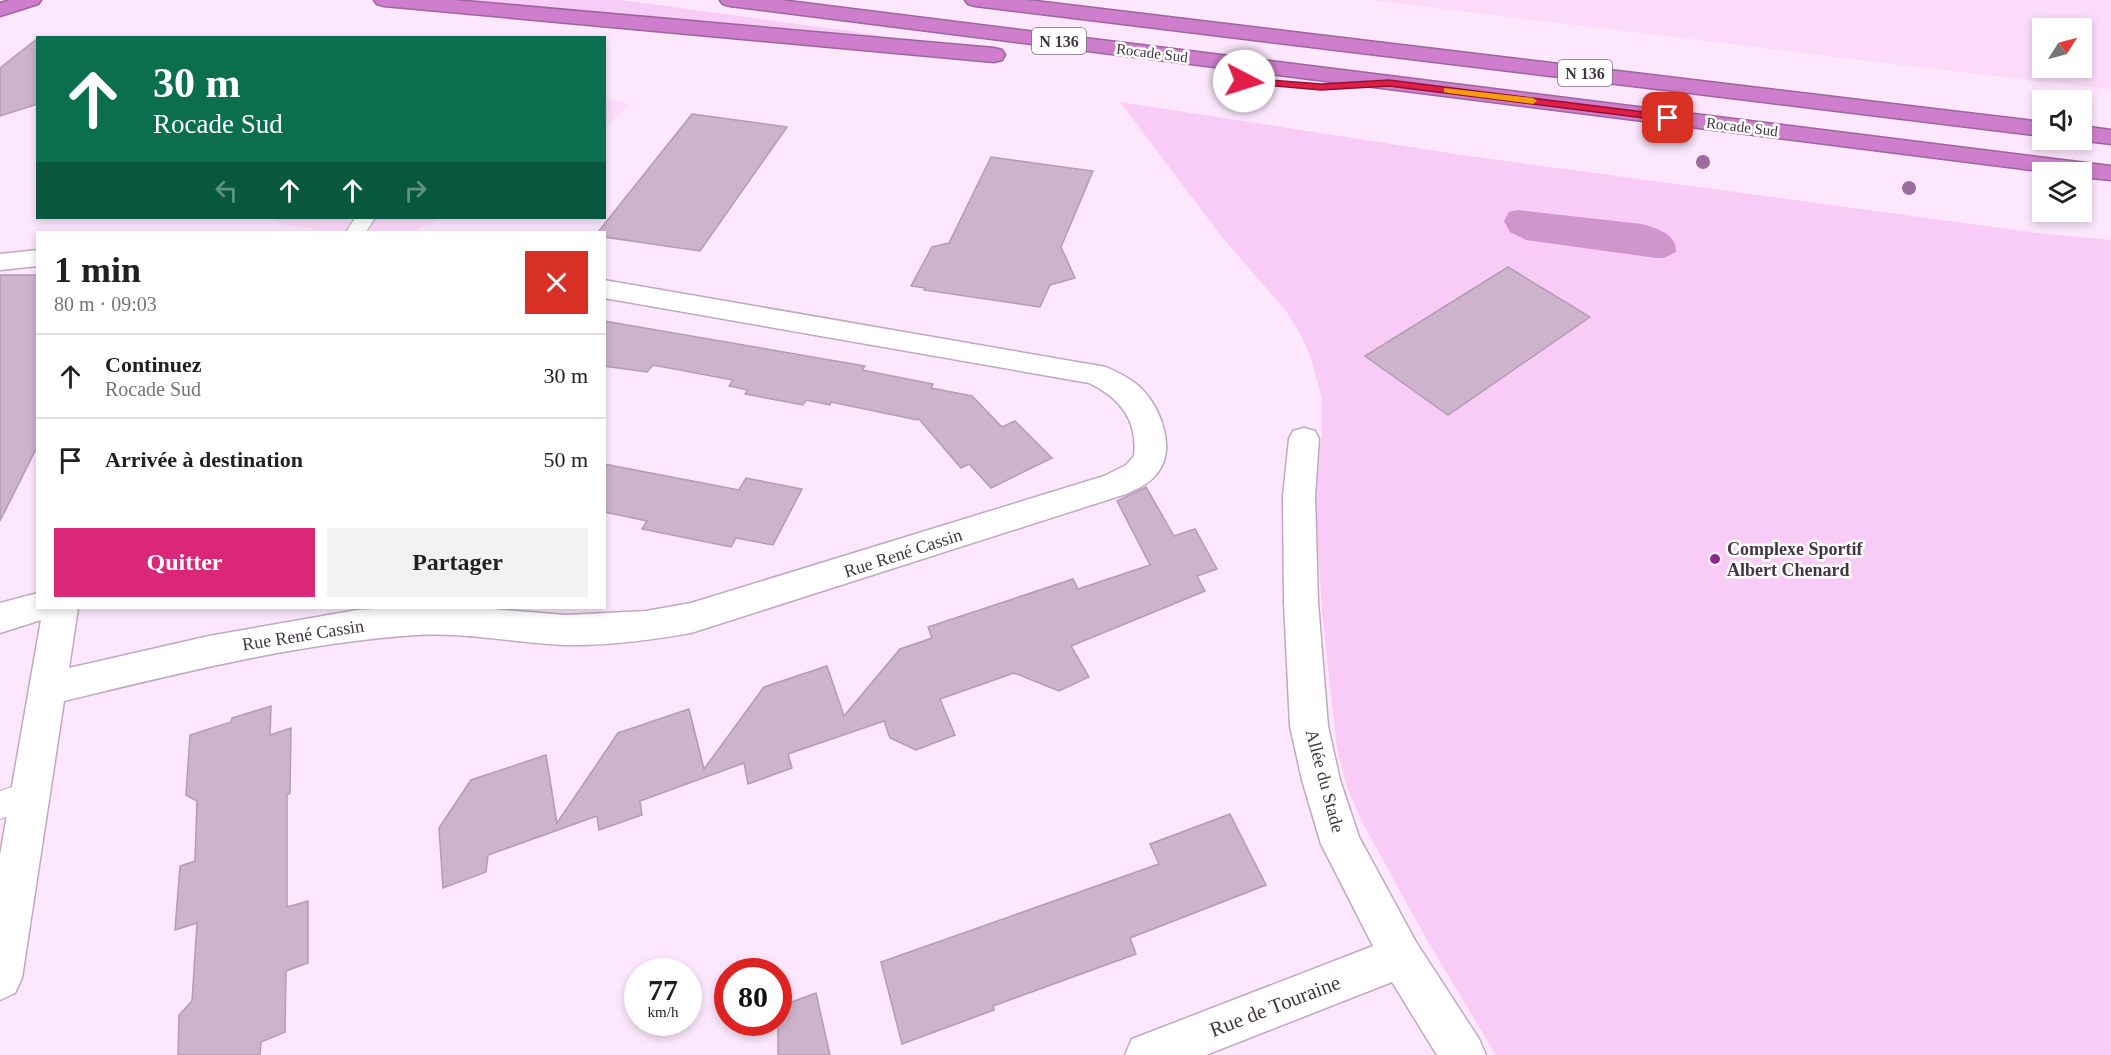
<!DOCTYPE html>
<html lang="fr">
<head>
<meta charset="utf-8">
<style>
	body { margin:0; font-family:"Times New Roman",serif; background:#f2f2f2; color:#202124; height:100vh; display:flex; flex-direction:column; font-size:22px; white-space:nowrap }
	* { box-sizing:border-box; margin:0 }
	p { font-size:20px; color:#757577 }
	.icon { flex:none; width:33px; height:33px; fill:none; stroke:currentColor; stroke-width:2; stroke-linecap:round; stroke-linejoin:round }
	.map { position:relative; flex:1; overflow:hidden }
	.sheet { position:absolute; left:36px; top:231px; width:570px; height:378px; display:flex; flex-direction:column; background:#fff; border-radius:0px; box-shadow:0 3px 9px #0003 }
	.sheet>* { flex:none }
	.banner { position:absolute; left:36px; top:36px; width:570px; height:183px; border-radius:0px; box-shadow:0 3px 9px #0003; background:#0b6e4f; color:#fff; overflow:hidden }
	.needle { width:39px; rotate:54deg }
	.buttons { position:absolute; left:2032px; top:18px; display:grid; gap:12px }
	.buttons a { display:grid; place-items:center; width:60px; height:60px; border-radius:0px; background:#fff; box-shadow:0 3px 9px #0003; font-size:30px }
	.speed { position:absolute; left:624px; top:958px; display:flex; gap:12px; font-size:30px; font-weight:700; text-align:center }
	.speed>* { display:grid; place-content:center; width:78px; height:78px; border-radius:50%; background:#fff; box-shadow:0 3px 9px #0003; line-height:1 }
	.speed small { font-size:15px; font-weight:400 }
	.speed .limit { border:9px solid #d22; background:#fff; color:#111 }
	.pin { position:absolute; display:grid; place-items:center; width:51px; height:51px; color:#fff; margin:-26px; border-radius:12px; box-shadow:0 3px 9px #0006 }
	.me { position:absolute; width:66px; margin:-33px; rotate:95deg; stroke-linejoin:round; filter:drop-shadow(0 0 4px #0008) }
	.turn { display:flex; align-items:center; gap:21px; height:126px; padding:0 18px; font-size:27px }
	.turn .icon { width:78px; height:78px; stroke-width:2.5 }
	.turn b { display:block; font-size:42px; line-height:51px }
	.lanes { display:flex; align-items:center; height:57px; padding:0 18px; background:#0003; justify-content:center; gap:30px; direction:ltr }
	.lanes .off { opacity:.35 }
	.round { display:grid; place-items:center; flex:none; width:63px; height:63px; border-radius:0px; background:#f2f2f2 }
	.overview { display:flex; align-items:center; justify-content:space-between; height:102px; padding:0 18px }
	h1 { font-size:36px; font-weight:700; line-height:45px }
	.cta { display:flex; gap:12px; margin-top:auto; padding:12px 18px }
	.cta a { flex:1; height:69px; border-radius:0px; background:#db2777; color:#fff; font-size:24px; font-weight:700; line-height:69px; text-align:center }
	.cta a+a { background:#f2f2f2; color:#202124 }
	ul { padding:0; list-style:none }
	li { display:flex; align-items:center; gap:18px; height:84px; padding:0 18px; border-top:2px solid #e0e0e0 }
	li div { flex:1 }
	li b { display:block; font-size:22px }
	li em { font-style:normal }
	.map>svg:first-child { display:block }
</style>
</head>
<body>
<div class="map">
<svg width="2111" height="1055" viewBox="0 0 2111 1055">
	<rect width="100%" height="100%" fill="#fce7fc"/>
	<g fill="#fbdafa" fill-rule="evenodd">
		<path d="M1370 0H2111V89L1959 72ZM2043 28H2082V68H2043Z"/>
		<path d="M605 98 630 104 605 128 604 98Z"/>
		<path d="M270 218H443L409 232H330L281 224Z"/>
	</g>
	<g fill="#f9ccf8">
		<path d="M454 0H621L879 35 878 39Z"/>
		<path d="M1120 102 1462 155 2038 233 2111 240V1055H1496L1427 940 1361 820 1347 787 1337 749 1322 612 1315 505 1322 430V399L1311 358 1300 333 1286 311 1222 237Z"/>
	</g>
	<path fill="#cf96ce" d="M1518 210 1642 224C1656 228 1677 234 1676 252L1664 258H1656L1526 240 1510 232 1504 221 1509 212Z"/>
	<g fill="#cdb3cc" stroke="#b59bb4" stroke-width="1.5">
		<path d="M38 38V104L0 116V68Z"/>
		<path d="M692 114 787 127 700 251 604 237V232H598Z"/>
		<path d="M991 157 1093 171 1061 247 1075 278 1050 285 1040 307 924 290 925 288 911 286 932 247 949 243Z"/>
		<path d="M1508 267 1590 317 1448 415 1365 356Z"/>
		<path d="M0 275H38V445L0 521Z"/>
		<path d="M604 321 865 366 862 370 933 384 931 388 972 396 1002 427 1015 421 1052 458 991 488 969 464 961 468 918 418 917 420 831 402 830 405 806 400 803 405 745 394 748 390 729 386 733 380 653 365 647 372 604 366Z"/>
		<path d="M604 464 739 490 746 478 802 489 773 545 736 538 731 547 642 529 647 521 604 512Z"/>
		<path d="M1146 487 1174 536 1195 529 1217 569 1197 576 1205 591 1071 646 1089 677 1059 691 1014 673 940 699 955 735 916 750 890 738 884 721 788 754 792 768 748 784 744 763 640 801 642 815 599 830 597 816 488 855 486 872 443 888 439 828 471 780 546 755 557 823 618 733 689 709 704 769 764 687 827 666 844 716 900 649 932 638 928 627 1073 579 1078 589 1150 565 1117 501Z"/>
		<path d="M271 706 270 735 291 728 290 793 287 795V907L308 901V963L286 971 285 1032 261 1042 260 1055H178L179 1015 192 1001 197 923 175 930 180 866 195 861 197 801 186 795 190 735 231 722 232 718Z"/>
		<path d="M1230 814 1266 885 1130 938 1136 954 993 1006 994 1010 902 1044 881 962 1159 864 1150 844Z"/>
		<path d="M816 993 830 1055H778V1007Z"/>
	</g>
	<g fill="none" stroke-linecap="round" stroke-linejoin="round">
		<g stroke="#c1a8c1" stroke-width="2">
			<g id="lane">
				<path d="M355 218H375L366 232H346Z"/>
				<path d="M30 781 41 785 45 795 41 805 0 819V791Z"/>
			</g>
		</g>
		<g stroke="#c1a8c1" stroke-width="3">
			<g id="street">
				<path d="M38 250V266L0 270V254Z"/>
				<path d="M604 280 1106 367C1119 373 1132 379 1142 389 1162 410 1178 453 1154 477 1147 485 1136 489 1126 494L691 633C650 640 607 646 565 645 515 643 466 632 416 635 297 643 180 673 64 701L22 978 15 993 0 1000V855L41 620 0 633V603L38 593V608H78L69 668 209 636 357 610 393 608H481L566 615 646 611 691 603 1104 476 1126 465 1134 456C1138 420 1120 398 1089 383L604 298Z"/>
				<path d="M1304 428 1315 431 1319 439 1315 496 1318 602 1328 726 1340 780 1359 837 1416 942 1479 1039 1486 1055H1437L1392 982 1206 1055H1125L1132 1039 1373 946 1321 844 1302 780 1290 726 1284 602 1283 496 1289 439 1293 431Z"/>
			</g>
		</g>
		<g stroke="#9d659d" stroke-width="3">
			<g id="highway">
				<path d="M10 0H41L38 4 0 16V3Z"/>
				<path d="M374 0H453L994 48 1002 50 1005 55 1002 60 994 62 384 6 377 4Z"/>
				<path d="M720 0H780L2111 166V180L2082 177V172H2048L730 6 723 4Z"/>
				<path d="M965 0H1027L2043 122V136L975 6 968 4Z"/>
				<path d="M2082 126 2111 130V144L2079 140H2082Z"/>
			</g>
		</g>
		<use href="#lane" fill="#fff" fill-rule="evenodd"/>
		<use href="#street" fill="#fff" fill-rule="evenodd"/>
		<use href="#highway" fill="#cf7ece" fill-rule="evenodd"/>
	</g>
	<g fill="#9c6c9d">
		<circle cx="1703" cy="162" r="7"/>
		<circle cx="1909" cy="188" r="7"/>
	</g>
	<path fill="#e11d48" stroke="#92132f" stroke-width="1.5" d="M1244 78 1321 84 1389 80 1668 115 1673 118 1668 121 1389 86 1321 90 1240 83 1239 81Z"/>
	<path fill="#f59e0b" d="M1444 88 1533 98 1537 101 1533 104 1448 93 1444 92Z"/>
	<circle fill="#8d288f" stroke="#fff" stroke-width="2" cx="1715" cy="559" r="6"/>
	<g text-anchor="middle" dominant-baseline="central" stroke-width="5" stroke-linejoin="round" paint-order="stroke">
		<g font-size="15" fill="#413641" stroke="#fff">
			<text transform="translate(1152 53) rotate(7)">Rocade Sud</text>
			<text transform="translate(1742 127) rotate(7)">Rocade Sud</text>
		</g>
		<g fill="#fff" stroke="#7a727a" stroke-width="1.5">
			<rect x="1032" y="28" width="54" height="26" rx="4.5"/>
			<rect x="1558" y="60" width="54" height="26" rx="4.5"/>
		</g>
		<g font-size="16" font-weight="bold" fill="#413641">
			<text x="1059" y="41">N 136</text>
			<text x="1585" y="73">N 136</text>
		</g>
		<g font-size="18" font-weight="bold" fill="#413641" stroke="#fff" text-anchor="start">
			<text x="1727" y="549">Complexe Sportif<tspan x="1727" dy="21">Albert Chenard</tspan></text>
		</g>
		<g font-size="18" fill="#413641" stroke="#fff">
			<text transform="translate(903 553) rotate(-18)">Rue René Cassin</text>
			<text transform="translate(303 635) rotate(-9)">Rue René Cassin</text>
			<text transform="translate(1325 781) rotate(75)">Allée du Stade</text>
		</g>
		<g font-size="21" fill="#413641" stroke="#fff">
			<text transform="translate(1275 1006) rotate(-21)">Rue de Touraine</text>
		</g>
	</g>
</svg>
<div class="buttons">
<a><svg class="needle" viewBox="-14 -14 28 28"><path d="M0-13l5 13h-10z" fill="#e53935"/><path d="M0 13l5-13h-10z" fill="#757577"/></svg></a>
<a><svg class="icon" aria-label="sound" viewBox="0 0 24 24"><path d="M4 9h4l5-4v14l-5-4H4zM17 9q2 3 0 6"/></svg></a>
<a><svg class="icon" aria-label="layers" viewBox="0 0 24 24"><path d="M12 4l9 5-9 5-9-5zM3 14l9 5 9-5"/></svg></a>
</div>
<div class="speed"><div>77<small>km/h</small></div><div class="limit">80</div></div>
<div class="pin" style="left:1668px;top:118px;background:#d93025"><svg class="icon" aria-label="arrive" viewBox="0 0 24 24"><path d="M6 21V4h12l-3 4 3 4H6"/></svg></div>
<svg class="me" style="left:1244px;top:81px" viewBox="-20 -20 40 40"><circle r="19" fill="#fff"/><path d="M0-13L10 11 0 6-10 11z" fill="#e11d48"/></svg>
<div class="banner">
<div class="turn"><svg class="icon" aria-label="ahead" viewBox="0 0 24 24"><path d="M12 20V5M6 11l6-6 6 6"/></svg><div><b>30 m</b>Rocade Sud</div></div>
<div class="lanes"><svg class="icon off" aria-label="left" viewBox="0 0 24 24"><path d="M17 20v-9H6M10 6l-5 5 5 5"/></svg><svg class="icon" aria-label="ahead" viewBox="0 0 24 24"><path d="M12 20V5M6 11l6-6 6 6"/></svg><svg class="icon" aria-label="ahead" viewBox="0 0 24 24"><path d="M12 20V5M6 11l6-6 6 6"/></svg><svg class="icon off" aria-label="right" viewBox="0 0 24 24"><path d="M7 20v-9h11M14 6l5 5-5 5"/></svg></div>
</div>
<section class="sheet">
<div class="overview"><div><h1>1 min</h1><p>80 m · 09:03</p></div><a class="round" style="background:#d93025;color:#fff"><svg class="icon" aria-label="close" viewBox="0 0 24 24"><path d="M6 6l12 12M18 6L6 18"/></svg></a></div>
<ul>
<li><svg class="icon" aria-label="ahead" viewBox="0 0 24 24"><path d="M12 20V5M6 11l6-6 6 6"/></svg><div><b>Continuez</b><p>Rocade Sud</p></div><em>30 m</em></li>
<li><svg class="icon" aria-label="arrive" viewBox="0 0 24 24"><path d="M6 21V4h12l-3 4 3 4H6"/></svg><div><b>Arrivée à destination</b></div><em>50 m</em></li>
</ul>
<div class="cta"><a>Quitter</a><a>Partager</a></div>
</section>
</div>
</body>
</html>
